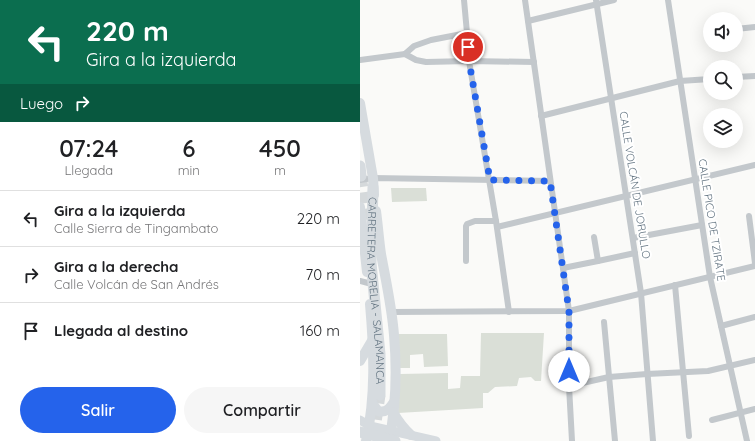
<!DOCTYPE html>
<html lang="es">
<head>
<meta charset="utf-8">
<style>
	body { margin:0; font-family:Quicksand,sans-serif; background:#f6f6f6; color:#202124; height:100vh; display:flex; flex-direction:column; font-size:15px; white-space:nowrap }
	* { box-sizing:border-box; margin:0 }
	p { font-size:13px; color:#757577 }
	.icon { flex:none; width:22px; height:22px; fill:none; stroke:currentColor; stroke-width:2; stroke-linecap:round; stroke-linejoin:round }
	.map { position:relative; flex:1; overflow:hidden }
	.details { display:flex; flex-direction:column; background:#fff; width:360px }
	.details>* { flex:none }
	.banner { background:#0b6e4f; color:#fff; overflow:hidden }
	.buttons { position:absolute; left:343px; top:12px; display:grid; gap:8px }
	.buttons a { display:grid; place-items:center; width:40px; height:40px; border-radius:50%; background:#fff; box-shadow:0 4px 16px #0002; font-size:20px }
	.pin { position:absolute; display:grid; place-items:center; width:34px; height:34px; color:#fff; margin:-17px; border:2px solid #fff; border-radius:50%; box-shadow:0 1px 4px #0007 }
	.me { position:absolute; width:44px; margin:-22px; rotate:0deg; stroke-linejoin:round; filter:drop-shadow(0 0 3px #0008) }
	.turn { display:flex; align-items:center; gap:14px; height:84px; padding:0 20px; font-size:18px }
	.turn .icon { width:52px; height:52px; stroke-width:2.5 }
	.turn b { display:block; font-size:28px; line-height:34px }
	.then { display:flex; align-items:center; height:38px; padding:0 20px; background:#0003; gap:8px; font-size:15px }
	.eta { display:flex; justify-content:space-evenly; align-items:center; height:68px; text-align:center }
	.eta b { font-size:24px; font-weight:600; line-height:28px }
	.cta { display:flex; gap:8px; margin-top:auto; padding:8px 20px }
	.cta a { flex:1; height:46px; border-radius:24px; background:#2563eb; color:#fff; font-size:16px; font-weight:600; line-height:46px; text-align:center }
	.cta a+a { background:#f6f6f6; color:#202124 }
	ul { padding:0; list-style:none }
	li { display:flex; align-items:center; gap:12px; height:56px; padding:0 20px; border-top:1px solid #e0e0e0 }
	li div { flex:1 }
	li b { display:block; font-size:15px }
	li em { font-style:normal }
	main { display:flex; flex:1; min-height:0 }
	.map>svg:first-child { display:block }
</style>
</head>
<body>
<main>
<section class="details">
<div class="banner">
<div class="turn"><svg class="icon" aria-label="left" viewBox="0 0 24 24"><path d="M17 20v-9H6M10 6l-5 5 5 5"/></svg><div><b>220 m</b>Gira a la izquierda</div></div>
<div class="then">Luego<svg class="icon" aria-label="right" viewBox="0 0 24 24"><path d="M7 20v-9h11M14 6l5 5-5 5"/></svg></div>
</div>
<div class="eta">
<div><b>07:24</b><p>Llegada</p></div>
<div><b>6</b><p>min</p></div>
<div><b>450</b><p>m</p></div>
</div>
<ul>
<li><svg class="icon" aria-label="left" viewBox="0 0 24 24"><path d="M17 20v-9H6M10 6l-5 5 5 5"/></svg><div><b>Gira a la izquierda</b><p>Calle Sierra de Tingambato</p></div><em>220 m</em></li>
<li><svg class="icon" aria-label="right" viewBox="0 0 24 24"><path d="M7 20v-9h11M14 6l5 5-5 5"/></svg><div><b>Gira a la derecha</b><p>Calle Volcán de San Andrés</p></div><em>70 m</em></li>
<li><svg class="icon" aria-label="arrive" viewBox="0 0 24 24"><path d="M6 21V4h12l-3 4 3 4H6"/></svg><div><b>Llegada al destino</b></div><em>160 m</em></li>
</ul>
<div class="cta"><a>Salir</a><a>Compartir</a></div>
</section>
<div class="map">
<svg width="395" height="441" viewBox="0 0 395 441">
	<rect width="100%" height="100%" fill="#fafaf8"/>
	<g fill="#dadfd7">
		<path d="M31 188H66L67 201 32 202Z"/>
		<path d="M121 333H184L181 381H175L171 377 159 378 157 386 135 387 128 393H123V408L38 413 40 374 88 373V389L100 388 101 376H120Z"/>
		<path d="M38 334H87L88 366 64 367 63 354 50 355V368H40Z"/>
	</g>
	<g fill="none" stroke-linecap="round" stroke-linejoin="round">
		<g stroke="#d5d9db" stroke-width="11" stroke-dasharray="11 5.5" stroke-linecap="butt">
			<path d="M1 176 9 226"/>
			<path d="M14 436 20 395"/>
		</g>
		<g stroke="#c3c8cc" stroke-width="6">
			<path d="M104 0 107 33 109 61 136 221 149 312"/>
			<path d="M165 0 209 311V386L212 441"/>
			<path d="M236 0 281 293 293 441"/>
			<path d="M308 0 350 277 387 441"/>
			<path d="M168 21 254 0"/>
			<path d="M376 29 395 27"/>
			<path d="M45 54 56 60 66 62 109 61 174 62"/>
			<path d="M0 60 45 54 54 46 71 40 107 33"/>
			<path d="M376 77 395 76"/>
			<path d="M181 116 320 81 350 79"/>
			<path d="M0 180 13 178 190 181"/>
			<path d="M389 216 395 263"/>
			<path d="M137 227 395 165"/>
			<path d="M234 237 238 261"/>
			<path d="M273 238 342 225"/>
			<path d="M106 261V226L107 224 115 221H136"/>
			<path d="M203 268 238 261 275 253"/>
			<path d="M0 281 8 283"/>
			<path d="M315 285 329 436"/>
			<path d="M32 312 209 311 395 266"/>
			<path d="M244 322 255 441"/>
			<path d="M361 326 395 317"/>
			<path d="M209 386 249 377 287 374 348 371 395 360"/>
			<path d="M352 420 395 409"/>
		</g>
		<path stroke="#d6dbdf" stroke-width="9" d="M0 420 10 426 76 441"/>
		<g stroke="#d6dbdf" stroke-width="10">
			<path d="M0 103 13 178 14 195"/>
			<path d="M0 207 7 272"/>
			<path d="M16 211C18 226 19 240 21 254 26 281 32 308 34 335 37 370 36 407 29 441"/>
			<path d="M0 361 13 339"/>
			<path d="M12 403 18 411C27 413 30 408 34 402"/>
			<path d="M33 412C38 421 43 428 51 435"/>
			<path d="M6 441C16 396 14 350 10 304"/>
		</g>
		<g stroke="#d6dbdf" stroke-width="11">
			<path d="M0 166 1 176"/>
			<path id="s1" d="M13 187 11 263 20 354V395"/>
			<path d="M0 432 35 441"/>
		</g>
	</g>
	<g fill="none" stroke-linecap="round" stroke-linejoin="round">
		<path stroke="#2563eb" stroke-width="7" stroke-dasharray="0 12.6" d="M108 47 109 61 130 180 190 181 209 311V371"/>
	</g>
	<g text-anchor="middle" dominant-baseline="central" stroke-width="4" stroke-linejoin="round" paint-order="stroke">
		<g font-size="11" fill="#657683" stroke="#fff">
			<text transform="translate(275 185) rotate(81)">CALLE VOLCÁN DE JORULLO</text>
			<text transform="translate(352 220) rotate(81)">CALLE PICO DE TZIRATE</text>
			<text stroke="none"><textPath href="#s1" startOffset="104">CARRETERA MORELIA - SALAMANCA</textPath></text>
		</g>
	</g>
</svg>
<div class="buttons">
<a><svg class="icon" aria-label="sound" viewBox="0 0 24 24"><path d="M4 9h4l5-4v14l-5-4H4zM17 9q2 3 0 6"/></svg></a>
<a><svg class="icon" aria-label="search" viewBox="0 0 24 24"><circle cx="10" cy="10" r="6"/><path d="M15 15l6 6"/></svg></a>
<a><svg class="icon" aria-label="layers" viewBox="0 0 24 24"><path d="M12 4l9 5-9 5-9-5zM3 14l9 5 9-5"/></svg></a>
</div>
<div class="pin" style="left:108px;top:47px;background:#d93025"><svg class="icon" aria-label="arrive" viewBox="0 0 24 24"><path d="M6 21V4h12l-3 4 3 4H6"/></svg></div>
<svg class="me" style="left:209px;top:371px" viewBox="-20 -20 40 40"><circle r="19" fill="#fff"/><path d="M0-13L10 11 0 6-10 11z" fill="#2563eb"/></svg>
</div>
</main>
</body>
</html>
